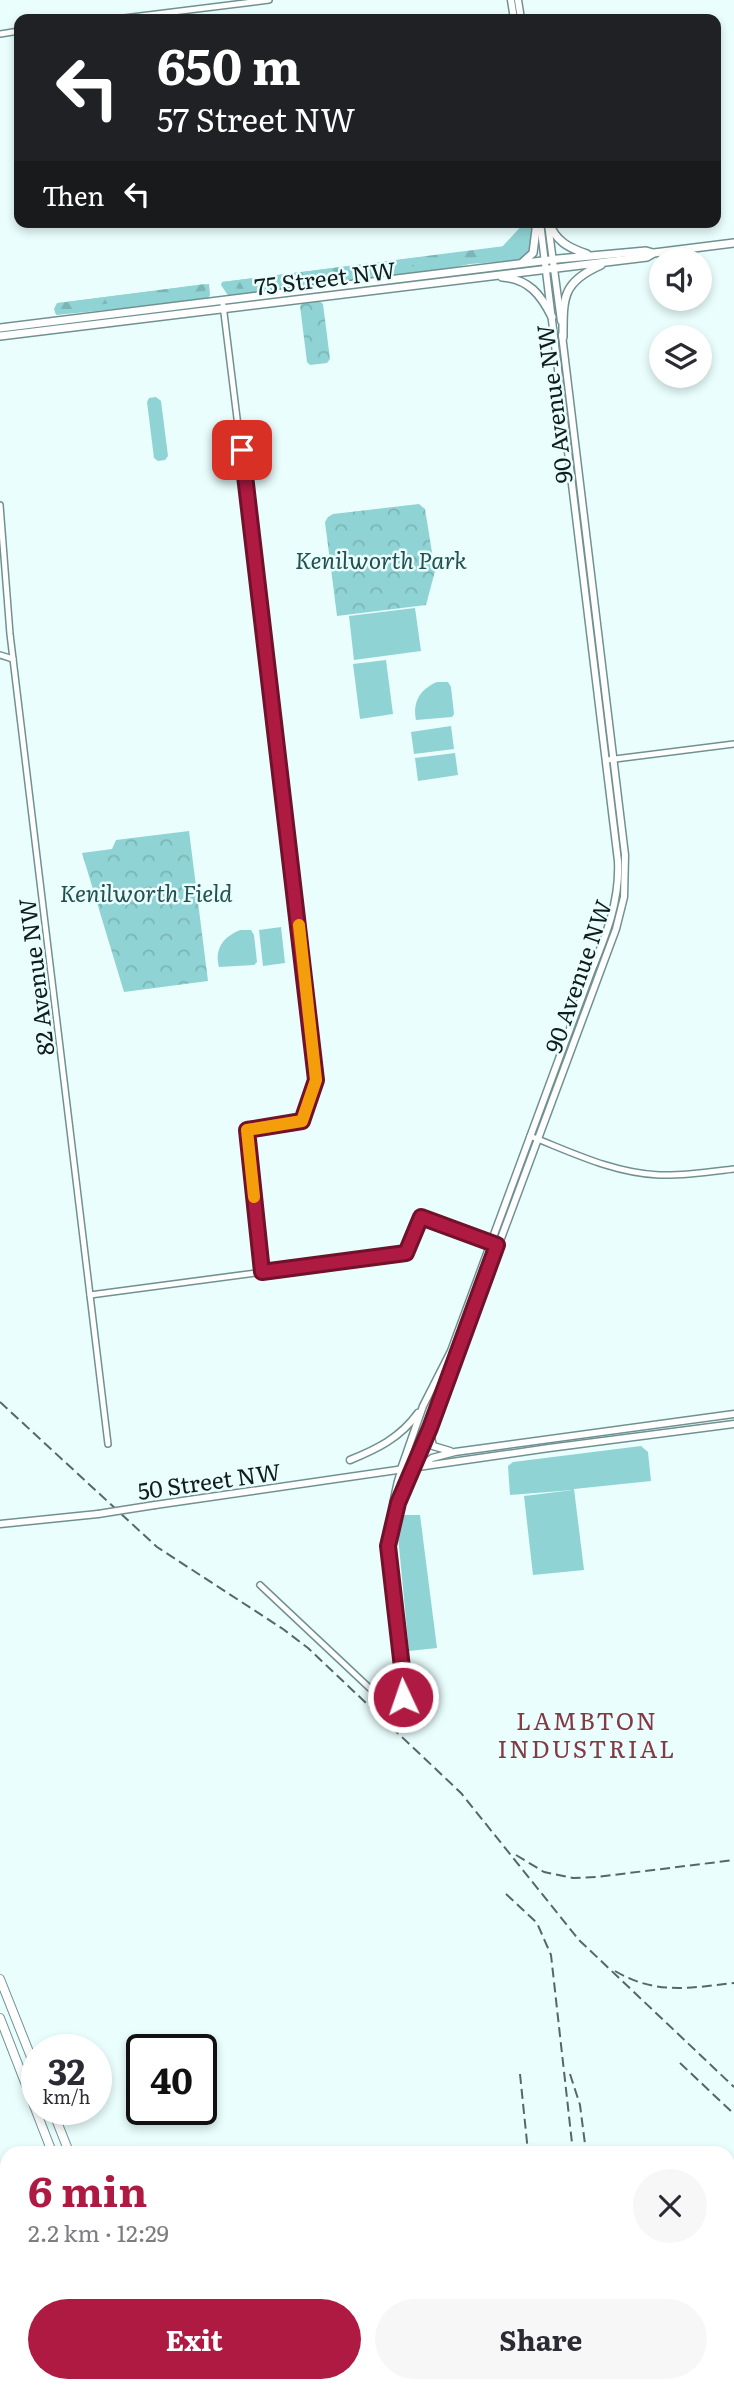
<!DOCTYPE html>
<html lang="en">
<head>
<meta charset="utf-8">
<style>
	body { margin:0; font-family:Literata,serif; background:#f7f7f7; color:#2b2b33; height:100vh; display:flex; flex-direction:column; font-size:26px; white-space:nowrap }
	* { box-sizing:border-box; margin:0 }
	p { font-size:23px; color:#7c7c81 }
	.icon { flex:none; width:38px; height:38px; fill:none; stroke:currentColor; stroke-width:2; stroke-linecap:round; stroke-linejoin:round }
	.map { position:relative; flex:1; overflow:hidden }
	.panel { position:absolute; left:0px; top:2146px; width:735px; height:247px; display:flex; flex-direction:column; background:#fff; border-radius:21px 21px 0 0; box-shadow:0 4px 10px #0003 }
	.panel>* { flex:none }
	.top-card { position:absolute; left:14px; top:14px; width:707px; height:214px; border-radius:14px; box-shadow:0 4px 10px #0003; background:#202124; color:#fff; overflow:hidden }
	.buttons { position:absolute; left:649px; top:248px; display:grid; gap:14px }
	.buttons a { display:grid; place-items:center; width:63px; height:63px; border-radius:50%; background:#fff; box-shadow:0 4px 10px #0003; font-size:35px }
	.speed { position:absolute; left:21px; top:2034px; display:flex; gap:14px; font-size:35px; font-weight:700; text-align:center }
	.speed>* { display:grid; place-content:center; width:91px; height:91px; border-radius:50%; background:#fff; box-shadow:0 4px 10px #0003; line-height:1 }
	.speed small { font-size:18px; font-weight:400 }
	.speed .limit { border:4px solid #111; border-radius:10px; background:#fff; color:#111 }
	.pin { position:absolute; display:grid; place-items:center; width:60px; height:60px; color:#fff; margin:-30px; border-radius:14px; box-shadow:0 4px 10px #0006 }
	.me { position:absolute; width:77px; margin:-38px; rotate:357deg; stroke-linejoin:round; filter:drop-shadow(0 0 5px #0008) }
	.turn { display:flex; align-items:center; gap:24px; height:147px; padding:0 28px; font-size:32px }
	.turn .icon { width:91px; height:91px; stroke-width:2.5 }
	.turn b { display:block; font-size:49px; line-height:60px }
	.then { display:flex; align-items:center; height:66px; padding:0 28px; background:#0003; gap:14px; font-size:26px }
	.round { display:grid; place-items:center; flex:none; width:74px; height:74px; border-radius:37px; background:#f7f7f7 }
	.overview { display:flex; align-items:center; justify-content:space-between; height:119px; padding:0 28px }
	h1 { font-size:42px; font-weight:700; line-height:52px; color:#ae1a41 }
	.action { display:flex; gap:14px; margin-top:auto; padding:14px 28px }
	.action a { flex:1; height:80px; border-radius:42px; background:#ae1a41; color:#fff; font-size:28px; font-weight:700; line-height:80px; text-align:center }
	.action a+a { background:#f7f7f7; color:#2b2b33 }
	.map>svg:first-child { display:block }
</style>
</head>
<body>
<div class="map">
<svg width="734" height="2391" viewBox="0 0 734 2391">
	<defs>
		<pattern id="forest-firs" width="22" height="20" patternUnits="userSpaceOnUse" patternTransform="scale(1.75)"><rect width="22" height="20" fill="#90d3d4"/><path d="M5 1l3.5 6h-7zM16 11l3.5 6h-7z" fill="#7bb5b6"/></pattern>
		<pattern id="park-crowns" width="20" height="18" patternUnits="userSpaceOnUse" patternTransform="scale(1.75)"><rect width="20" height="18" fill="#90d3d4"/><path d="M2 6a3 3 0 1 1 6 0M12 15a3 3 0 1 1 6 0" fill="none" stroke="#7bb5b6"/></pattern>
		<pattern id="water-waves" width="16" height="10" patternUnits="userSpaceOnUse" patternTransform="scale(1.75)"><rect width="16" height="10" fill="#8ceff0"/><path d="M0 5q4-4 8 0t8 0" fill="none" stroke="#78cccd"/></pattern>
	</defs>
	<rect width="100%" height="100%" fill="#eafefe"/>
	<g fill="#90d3d4">
		<path d="M525 222H534L532 250 523 260 470 264 438 271 231 297 227 294 221 285 222 282 502 247Z"/>
		<path d="M209 284 210 295 207 300 56 315 54 309 57 303Z"/>
		<path d="M156 397 161 401 168 456 165 460 158 461 154 458 147 402 149 398Z"/>
		<path d="M415 608 421 651 354 660 349 616Z"/>
		<path d="M386 660 393 714 360 719 353 664Z"/>
		<path d="M437 682H448L451 687 454 714 452 717 416 720C412 701 421 689 437 682Z"/>
		<path d="M451 726 454 749 414 754 411 732Z"/>
		<path d="M455 753 458 775 418 781 415 758Z"/>
		<path d="M281 927 285 963 263 966 259 930Z"/>
		<path d="M240 930H251L254 935 257 962 254 965 219 967C214 949 223 937 240 930Z"/>
		<path d="M641 1446 648 1452 651 1481 574 1489 584 1570 533 1575 524 1496 573 1490 510 1495 508 1466 513 1462Z"/>
		<path d="M404 1515H420L437 1648 409 1651 398 1536Z"/>
	</g>
	<g fill="url(#forest-firs)">
		<path d="M505 246 507 249 500 254 457 260 442 259 427 266 388 267 380 271 358 270 329 278 313 276 294 282 270 281 257 287 241 289 224 287 222 282Z"/>
		<path d="M205 284 207 288 205 291 173 293 149 300 138 298 77 309H58L57 306 59 303Z"/>
	</g>
	<g fill="url(#park-crowns)">
		<path d="M318 300 323 304 330 359 327 363 310 365 307 362 300 306 303 302Z"/>
		<path d="M419 504 425 509 435 571 426 605 337 616 325 522 328 517 333 514Z"/>
		<path d="M189 831 208 981 124 992 82 853 112 849 116 840Z"/>
	</g>
	<path fill="url(#water-waves)" d="M485 2385H622L623 2391H483Z"/>
	<g fill="none" stroke-linecap="round" stroke-linejoin="round">
		<g stroke="#719191" stroke-width="8">
			<g id="tertiary">
				<path d="M116 19 269 0"/>
				<path d="M0 34 19 31"/>
				<path d="M223 305 286 814 316 1080 302 1121 247 1130 262 1272"/>
				<path d="M0 505 10 634 108 1444"/>
				<path d="M0 655 13 659"/>
				<path d="M607 760 734 744"/>
				<path d="M530 1136C571 1152 613 1173 659 1175 684 1176 709 1172 734 1169"/>
				<path d="M90 1295 406 1253 421 1217 493 1243"/>
				<path d="M392 1529 398 1503 414 1467"/>
				<path d="M260 1585 393 1710 403 1697 404 1685C396 1614 378 1539 401 1469"/>
			</g>
		</g>
		<g stroke="#719191" stroke-width="9">
			<g id="secondary">
				<path d="M511 0 514 19"/>
				<path d="M518 0 521 19"/>
				<path d="M548 224 561 321"/>
				<path d="M430 1433 433 1446 450 1451"/>
				<path d="M350 1460C377 1449 400 1438 418 1413"/>
				<path d="M423 1465 432 1458 455 1452 734 1414"/>
				<path d="M414 1467 445 1389 616 929 624 897 625 855 562 335"/>
				<path d="M401 1469 423 1406 451 1351 591 972C606 935 620 901 618 861L540 222"/>
				<path d="M155 1505 549 1448 734 1424"/>
				<path d="M0 1524 98 1514"/>
			</g>
		</g>
		<g stroke="#719191" stroke-width="10">
			<g id="primary">
				<path d="M549 222C555 241 569 248 587 254"/>
				<path d="M523 262 533 253 537 222"/>
				<path d="M502 277C529 279 541 295 552 317"/>
				<path d="M0 328 558 259 646 251 653 253"/>
				<path d="M0 336 647 257 654 253 734 243"/>
				<path d="M563 337C563 298 562 282 601 265"/>
			</g>
		</g>
		<g stroke="#719191" stroke-width="10">
			<g id="motorway">
				<path d="M0 1979 37 2072"/>
				<path d="M0 2018 52 2152"/>
				<path d="M52 2109 69 2152"/>
				<path d="M116 2385 117 2391"/>
				<path d="M137 2385 139 2391"/>
			</g>
		</g>
		<use href="#tertiary" stroke="#fff" stroke-width="5"/>
		<use href="#secondary" stroke="#fff" stroke-width="6"/>
		<use href="#primary" stroke="#fff" stroke-width="7"/>
		<use href="#motorway" stroke="#fff" stroke-width="8"/>
		<g stroke="#576666" stroke-width="2" stroke-dasharray="10 5" stroke-linecap="butt">
			<path d="M0 1402 157 1547 283 1629 308 1648 461 1793 579 1940 734 2087"/>
			<path d="M516 1855 544 1872 573 1878 597 1877 734 1860"/>
			<path d="M506 1894 537 1923 551 1955 573 2152"/>
			<path d="M615 1971C656 1995 689 1988 734 1983"/>
			<path d="M680 2063 734 2114"/>
			<path d="M520 2074 528 2152"/>
			<path d="M570 2074 580 2105 586 2152"/>
			<path d="M657 2385 661 2391"/>
		</g>
		<g stroke="#719191" stroke-width="9" stroke-linecap="butt">
			<path id="secondary-bridge" d="M98 1514 155 1505"/>
		</g>
		<use href="#secondary-bridge" stroke="#fff" stroke-width="6"/>
	</g>
	<g fill="none" stroke-linecap="round" stroke-linejoin="round">
		<g stroke="#71112a" stroke-width="18">
			<path id="route" d="M242 450 316 1080 302 1121 247 1130 262 1272 406 1253 421 1217 497 1245 430 1428 398 1503 388 1546 404 1685 403 1697"/>
		</g>
		<use href="#route" stroke="#ae1a41" stroke-width="12"/>
		<path stroke="#f59e0b" stroke-width="12" d="M254 1197 247 1130 302 1121 316 1080 299 925"/>
	</g>
	<g text-anchor="middle" dominant-baseline="central" stroke-width="5" stroke-linejoin="round" paint-order="stroke">
		<g font-size="23" fill="#111d1d" stroke="#eafefe">
			<text transform="translate(325 277) rotate(-7)">75 Street NW</text>
			<text transform="translate(553 404) rotate(-97)">90 Avenue NW</text>
			<text transform="translate(577 976) rotate(-71)">90 Avenue NW</text>
			<text transform="translate(35 977) rotate(-97)">82 Avenue NW</text>
			<text transform="translate(209 1480) rotate(-8)">50 Street NW</text>
		</g>
		<g font-size="23" font-style="italic" fill="#235050" stroke="#eafefe">
			<text x="381" y="559">Kenilworth Park</text>
			<text x="146" y="892">Kenilworth Field</text>
		</g>
		<g font-size="24" letter-spacing="2" fill="#833a44" stroke="#eafefe">
			<text x="587" y="1719">LAMBTON<tspan x="587" dy="28">INDUSTRIAL</tspan></text>
		</g>
	</g>
</svg>
<div class="buttons">
<a><svg class="icon" aria-label="sound" viewBox="0 0 24 24"><path d="M4 9h4l5-4v14l-5-4H4zM17 9q2 3 0 6"/></svg></a>
<a><svg class="icon" aria-label="layers" viewBox="0 0 24 24"><path d="M12 4l9 5-9 5-9-5zM3 14l9 5 9-5"/></svg></a>
</div>
<div class="speed"><div>32<small>km/h</small></div><div class="limit">40</div></div>
<div class="pin" style="left:242px;top:450px;background:#d93025"><svg class="icon" aria-label="arrive" viewBox="0 0 24 24"><path d="M6 21V4h12l-3 4 3 4H6"/></svg></div>
<svg class="me" style="left:403px;top:1697px" viewBox="-20 -20 40 40"><circle r="17" fill="#ae1a41" stroke="#fff" stroke-width="3"/><path d="M0-11L8 9 0 5-8 9z" fill="#fff"/></svg>
<div class="top-card">
<div class="turn"><svg class="icon" aria-label="left" viewBox="0 0 24 24"><path d="M17 20v-9H6M10 6l-5 5 5 5"/></svg><div><b>650 m</b>57 Street NW</div></div>
<div class="then">Then<svg class="icon" aria-label="left" viewBox="0 0 24 24"><path d="M17 20v-9H6M10 6l-5 5 5 5"/></svg></div>
</div>
<section class="panel">
<div class="overview"><div><h1>6 min</h1><p>2.2 km · 12:29</p></div><a class="round"><svg class="icon" aria-label="close" viewBox="0 0 24 24"><path d="M6 6l12 12M18 6L6 18"/></svg></a></div>
<div class="action"><a>Exit</a><a>Share</a></div>
</section>
</div>
</body>
</html>
